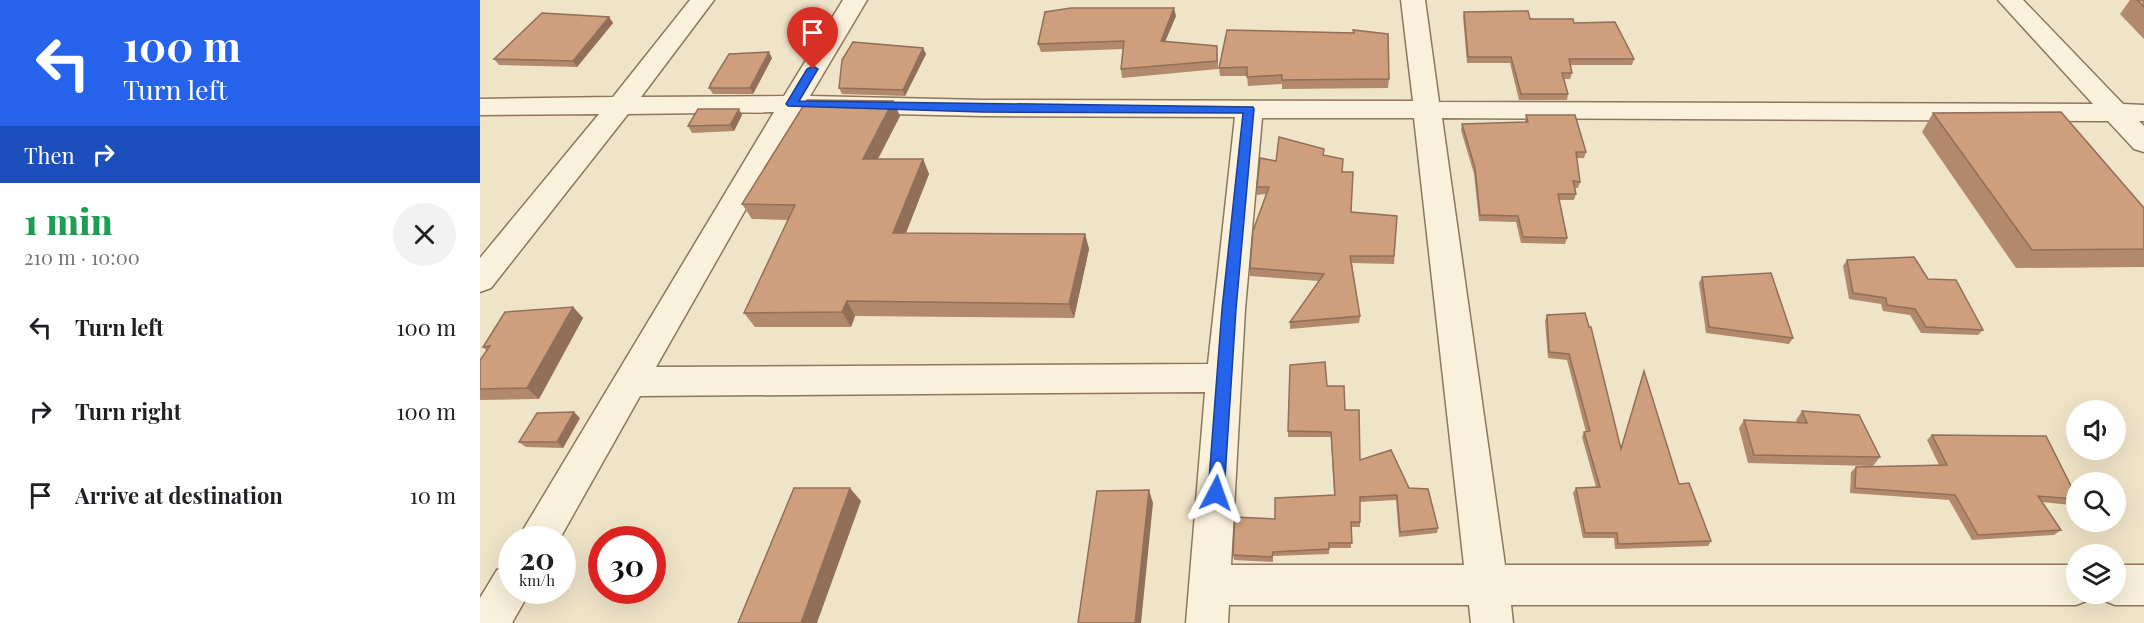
<!DOCTYPE html>
<html lang="en">
<head>
<meta charset="utf-8">
<style>
	body { margin:0; font-family:"Playfair Display",serif; background:#f2f2f2; color:#202124; height:100vh; display:flex; flex-direction:column; font-size:22px; white-space:nowrap }
	* { box-sizing:border-box; margin:0 }
	p { font-size:20px; color:#757577 }
	.icon { flex:none; width:33px; height:33px; fill:none; stroke:currentColor; stroke-width:2; stroke-linecap:round; stroke-linejoin:round }
	.map { position:relative; flex:1; overflow:hidden }
	.details { display:flex; flex-direction:column; background:#fff; width:480px }
	.details>* { flex:none }
	.banner { background:#2563eb; color:#fff; overflow:hidden }
	.fabs { position:absolute; left:1586px; top:400px; display:grid; gap:12px }
	.fabs a { display:grid; place-items:center; width:60px; height:60px; border-radius:50%; background:#fff; box-shadow:0 6px 24px #0002; font-size:30px }
	.speed { position:absolute; left:18px; top:526px; display:flex; gap:12px; font-size:30px; font-weight:700; text-align:center }
	.speed>* { display:grid; place-content:center; width:78px; height:78px; border-radius:50%; background:#fff; box-shadow:0 6px 24px #0002; line-height:1 }
	.speed small { font-size:15px; font-weight:400 }
	.speed .limit { border:9px solid #d22; background:#fff; color:#111 }
	.pin { position:absolute; display:grid; place-items:center; width:51px; height:51px; color:#fff; margin:-62px -26px; border-radius:50% 50% 50% 0; rotate:-45deg; box-shadow:0 0 6px #0007 }
	.pin .icon { rotate:45deg }
	.me { position:absolute; width:66px; margin:-33px; rotate:4deg; stroke-linejoin:round; filter:drop-shadow(0 0 4px #0008) }
	.turn { display:flex; align-items:center; gap:21px; height:126px; padding:0 24px; font-size:27px }
	.turn .icon { width:78px; height:78px; stroke-width:2.5 }
	.turn b { display:block; font-size:42px; line-height:51px }
	.then { display:flex; align-items:center; height:57px; padding:0 24px; background:#0003; gap:12px; font-size:22px }
	.round { display:grid; place-items:center; flex:none; width:63px; height:63px; border-radius:32px; background:#f2f2f2 }
	.overview { display:flex; align-items:center; justify-content:space-between; height:102px; padding:0 24px }
	h1 { font-size:36px; font-weight:800; line-height:45px; color:#1e9e55 }
	ul { padding:0; list-style:none }
	li { display:flex; align-items:center; gap:18px; height:84px; padding:0 24px }
	li div { flex:1 }
	li b { display:block; font-size:22px }
	li em { font-style:normal }
	main { display:flex; flex:1; min-height:0 }
	.map>svg:first-child { display:block }
</style>
</head>
<body>
<main>
<section class="details">
<div class="banner">
<div class="turn"><svg class="icon" aria-label="left" viewBox="0 0 24 24"><path d="M17 20v-9H6M10 6l-5 5 5 5"/></svg><div><b>100 m</b>Turn left</div></div>
<div class="then">Then<svg class="icon" aria-label="right" viewBox="0 0 24 24"><path d="M7 20v-9h11M14 6l5 5-5 5"/></svg></div>
</div>
<div class="overview"><div><h1>1 min</h1><p>210 m · 10:00</p></div><a class="round"><svg class="icon" aria-label="close" viewBox="0 0 24 24"><path d="M6 6l12 12M18 6L6 18"/></svg></a></div>
<ul>
<li><svg class="icon" aria-label="left" viewBox="0 0 24 24"><path d="M17 20v-9H6M10 6l-5 5 5 5"/></svg><div><b>Turn left</b></div><em>100 m</em></li>
<li><svg class="icon" aria-label="right" viewBox="0 0 24 24"><path d="M7 20v-9h11M14 6l5 5-5 5"/></svg><div><b>Turn right</b></div><em>100 m</em></li>
<li><svg class="icon" aria-label="arrive" viewBox="0 0 24 24"><path d="M6 21V4h12l-3 4 3 4H6"/></svg><div><b>Arrive at destination</b></div><em>10 m</em></li>
</ul>
</section>
<div class="map">
<svg width="1664" height="623" viewBox="0 0 1664 623">
	<rect width="100%" height="100%" fill="#f0e4c8"/>
	<g fill="none" stroke-linecap="round" stroke-linejoin="round">
		<g stroke="#8d765c" stroke-width="3">
			<g id="street">
				<path d="M210 0H234L161 97 304 96 363 0H387L330 96 502 100 933 101 921 0H945L959 102 1613 104 1518 0H1543L1643 104 1664 105V121H1659L1664 126V152L1654 149 1628 121 962 118 1025 565H1596V594H1613L1611 599 1596 605H1031L1033 623H991L989 605H749L748 623H706L725 392 160 396 79 540H37L294 112 148 114 11 288 0 292V258L119 114 0 115V99L133 97ZM321 112 502 116 755 117 728 364 176 367ZM782 118H934L984 565H751L765 309Z"/>
				<path d="M32 564V591H50L32 623H0V598L17 570Z"/>
				<path d="M1635 565H1664V605H1635L1620 599 1618 594H1635Z"/>
			</g>
		</g>
		<use href="#street" fill="#faf1dc" fill-rule="evenodd"/>
	</g>
	<g fill="#b2896c">
		<path d="M1650 0H1664V39L1640 14Z"/>
		<path d="M984 12 1094 23 1154 59 1152 65H1090L1092 73 1090 79H1084L1088 94 1087 100H1039L1030 63H987L983 17Z"/>
		<path d="M696 16 685 41 738 54V69L642 78 641 69 643 49 561 52 558 44Z"/>
		<path d="M129 17 133 23 97 67 19 65 14 59Z"/>
		<path d="M747 30 909 79 908 88 802 89V84L768 86 767 76H740L739 68Z"/>
		<path d="M443 48 446 54 425 96 362 94 359 88Z"/>
		<path d="M292 58 273 94H233L229 88 230 86V85Z"/>
		<path d="M413 101 420 116 398 159H443L449 174 426 233 605 234 609 249 594 318 375 316 371 327H275L264 313 308 220 272 219 262 204Z"/>
		<path d="M1453 113 1664 208V267L1536 268 1442 132Z"/>
		<path d="M262 115 254 131 212 133 208 126Z"/>
		<path d="M1046 115 1106 152 1104 158H1097L1100 182 1098 188H1095L1096 194 1094 200H1079L1087 238 1085 244 1041 243 1036 222 999 221 994 174 981 130 982 124 1045 122Z"/>
		<path d="M844 155 863 172 871 212 917 216 914 264 872 263 880 316 879 323 810 329V322L839 281 770 276V268L786 194 777 195V187Z"/>
		<path d="M1367 260 1448 279 1503 330 1498 335 1441 333 1430 315 1403 311 1401 304 1369 299 1363 266Z"/>
		<path d="M1222 277 1313 338 1309 344 1226 333 1219 283Z"/>
		<path d="M93 307 103 318 59 399 0 400V360L7 351 3 347Z"/>
		<path d="M1067 315 1141 447 1162 377 1164 371 1199 484 1231 541 1228 546 1135 549 1134 538H1103L1093 493 1096 488 1116 487 1102 437 1104 432H1106L1087 360 1068 358 1065 321Z"/>
		<path d="M847 386 865 410 880 460 929 488 958 528 957 533 919 537 916 500 880 502V527H871V548H849V554L793 556V562L754 560 753 555 795 519 854 495 851 437H808V431Z"/>
		<path d="M1322 411 1400 457 1393 466 1268 463 1259 428 1264 420 1317 423 1316 420Z"/>
		<path d="M100 418 83 448 46 447 39 442Z"/>
		<path d="M1452 435 1596 499V501L1591 505 1562 502 1581 530 1574 535 1492 540 1469 500 1370 493 1371 472 1376 467 1459 465 1447 440Z"/>
	</g>
	<g fill="#916f58">
		<path d="M694 8 696 16 682 49 681 41Z"/>
		<path d="M129 17 133 23 97 67 93 61Z"/>
		<path d="M443 48 446 54 425 96 423 90Z"/>
		<path d="M289 52 292 58 273 94 270 88Z"/>
		<path d="M413 101 420 116 390 174 383 159Z"/>
		<path d="M259 109 262 115 254 131 250 125Z"/>
		<path d="M443 159 449 174 420 248 413 233Z"/>
		<path d="M605 234 609 249 594 318 589 304Z"/>
		<path d="M367 301 375 316 371 327 362 312Z"/>
		<path d="M93 307 103 318 59 399 47 388Z"/>
		<path d="M94 412 100 418 83 448 77 442Z"/>
		<path d="M370 488 381 501 337 623H321Z"/>
		<path d="M669 490 673 503 661 623H655Z"/>
	</g>
	<g fill="#cf9f7d" stroke="#916f58" stroke-width="1.5">
		<path d="M1657 0H1664V7Z"/>
		<path d="M591 8H694L681 41 737 46V61L641 69 644 41 558 44 565 12Z"/>
		<path d="M1048 11 1050 19H1093L1094 23 1135 22 1154 59H1089L1092 73H1082L1088 94H1041L1031 57H988L984 12Z"/>
		<path d="M62 13 129 17 93 61 14 59Z"/>
		<path d="M747 30 874 33 873 30 908 34 909 79 802 80V75L767 77V67L739 68Z"/>
		<path d="M373 42 443 48 423 90 359 88 362 60Z"/>
		<path d="M289 52 270 88H229L231 84 230 85 249 54Z"/>
		<path d="M327 100 413 101 383 159H443L413 233 605 234 589 304 367 301 362 312 264 313 315 205 262 204Z"/>
		<path d="M218 109H259L250 125 208 126Z"/>
		<path d="M1581 112 1664 208V249L1552 250 1453 113Z"/>
		<path d="M1046 115H1095L1106 152H1096L1100 182 1093 181 1096 194H1078L1087 238 1043 237 1038 216 1000 215 995 168 982 124 1048 122Z"/>
		<path d="M799 137 844 149 843 155 863 159 862 172H873L871 212 917 216 914 256H870L880 316 810 322 844 274 770 268 773 231 789 187H777L780 158 796 161Z"/>
		<path d="M1434 257 1448 279 1476 280 1503 330 1446 327 1435 309 1407 305 1406 298 1373 293 1367 260Z"/>
		<path d="M1291 273 1313 338 1229 327 1222 277Z"/>
		<path d="M93 307 47 388 0 389V360L10 346 3 347 25 312Z"/>
		<path d="M1105 313 1109 327H1111L1141 449 1164 371 1199 484 1209 483 1231 541 1138 544 1137 533H1105L1096 488 1120 487 1104 432 1110 431 1089 354 1069 352 1067 315Z"/>
		<path d="M845 362 847 386H864L865 410H879L880 460 911 450 929 488 948 489 958 528 920 532 917 495 880 497V522H871L872 543H849V549L793 552 792 557 753 555 755 517 795 519V498L855 495 851 432 808 431 810 365Z"/>
		<path d="M1322 411 1379 415 1400 457 1274 455 1264 420 1327 423Z"/>
		<path d="M94 412 77 442H39L57 413Z"/>
		<path d="M1452 435 1566 436 1596 496V499L1558 496 1581 530 1498 535 1475 495 1375 488 1376 467 1467 465Z"/>
		<path d="M314 488H370L321 623H258Z"/>
		<path d="M669 490 655 623H598L617 491Z"/>
	</g>
	<path fill="#2563eb" stroke="#184099" stroke-width="1.5" d="M333 66 338 69 319 101 773 107 774 109 756 309 744 493 742 498 736 500 730 498 728 493 742 309 763 113 502 112 308 106 306 104 327 69Z"/>
</svg>
<div class="fabs">
<a><svg class="icon" aria-label="sound" viewBox="0 0 24 24"><path d="M4 9h4l5-4v14l-5-4H4zM17 9q2 3 0 6"/></svg></a>
<a><svg class="icon" aria-label="search" viewBox="0 0 24 24"><circle cx="10" cy="10" r="6"/><path d="M15 15l6 6"/></svg></a>
<a><svg class="icon" aria-label="layers" viewBox="0 0 24 24"><path d="M12 4l9 5-9 5-9-5zM3 14l9 5 9-5"/></svg></a>
</div>
<div class="speed"><div>20<small>km/h</small></div><div class="limit">30</div></div>
<div class="pin" style="left:333px;top:69px;background:#d93025"><svg class="icon" aria-label="arrive" viewBox="0 0 24 24"><path d="M6 21V4h12l-3 4 3 4H6"/></svg></div>
<svg class="me" style="left:736px;top:493px" viewBox="-20 -20 40 40"><path d="M0-17L14 15 0 8-14 15z" fill="#2563eb" stroke="#fff" stroke-width="4"/></svg>
</div>
</main>
</body>
</html>
